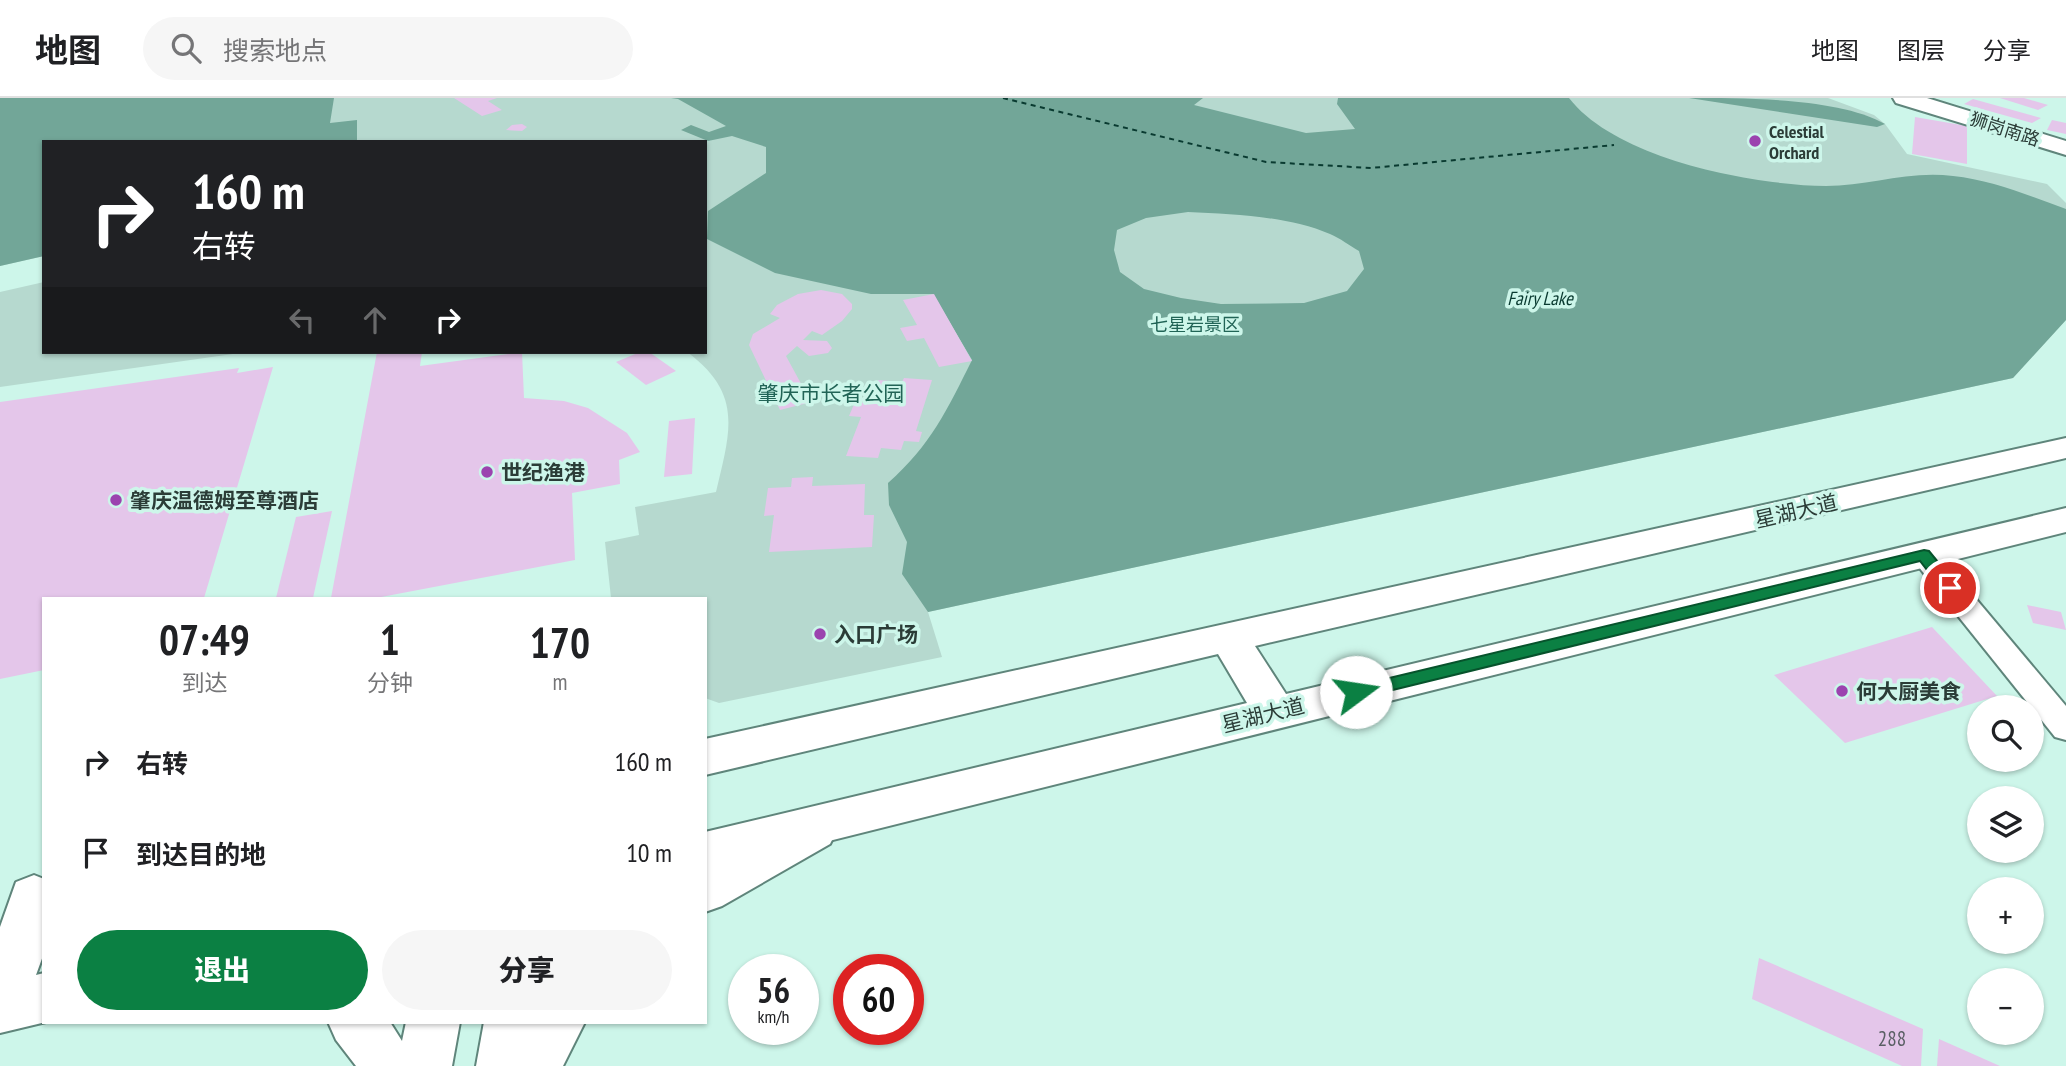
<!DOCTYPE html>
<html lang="zh">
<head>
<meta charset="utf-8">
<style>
	body { margin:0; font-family:"PT Sans Narrow","Noto Sans SC",sans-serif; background:#f6f6f6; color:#202124; height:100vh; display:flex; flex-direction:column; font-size:26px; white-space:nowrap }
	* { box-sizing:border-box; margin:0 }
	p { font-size:23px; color:#757577 }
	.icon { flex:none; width:38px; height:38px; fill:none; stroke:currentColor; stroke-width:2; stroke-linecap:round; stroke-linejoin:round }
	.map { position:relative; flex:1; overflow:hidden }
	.panel { position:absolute; left:42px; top:499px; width:665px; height:427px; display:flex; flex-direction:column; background:#fff; border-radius:0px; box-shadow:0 2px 5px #0004 }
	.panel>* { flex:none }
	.top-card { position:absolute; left:42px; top:42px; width:665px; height:214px; border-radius:0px; box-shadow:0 2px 5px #0004; background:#202124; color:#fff; overflow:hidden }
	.controls { position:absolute; left:1967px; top:597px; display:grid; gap:14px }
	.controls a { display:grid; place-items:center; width:77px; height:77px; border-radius:50%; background:#fff; box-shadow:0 2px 5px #0004; font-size:35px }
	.speed { position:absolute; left:728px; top:856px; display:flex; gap:14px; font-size:35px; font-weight:700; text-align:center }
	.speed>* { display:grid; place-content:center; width:91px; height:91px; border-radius:50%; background:#fff; box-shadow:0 2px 5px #0004; line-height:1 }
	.speed small { font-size:18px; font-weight:400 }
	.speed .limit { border:10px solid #d22; background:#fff; color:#111 }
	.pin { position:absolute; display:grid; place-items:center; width:60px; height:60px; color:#fff; margin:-30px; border:4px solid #fff; border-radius:50%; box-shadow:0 2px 7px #0007 }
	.me { position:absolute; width:77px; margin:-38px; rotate:76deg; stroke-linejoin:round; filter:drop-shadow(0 0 5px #0008) }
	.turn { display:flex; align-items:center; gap:24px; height:147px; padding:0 35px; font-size:32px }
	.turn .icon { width:91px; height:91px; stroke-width:2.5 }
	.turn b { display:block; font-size:49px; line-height:60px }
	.lanes { display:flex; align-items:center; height:66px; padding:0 35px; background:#0003; justify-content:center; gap:35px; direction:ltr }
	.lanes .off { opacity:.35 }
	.eta { display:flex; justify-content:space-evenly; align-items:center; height:119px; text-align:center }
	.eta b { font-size:42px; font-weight:800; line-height:49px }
	.cta { display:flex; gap:14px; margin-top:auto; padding:14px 35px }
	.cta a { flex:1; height:80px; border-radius:42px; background:#0b8043; color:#fff; font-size:28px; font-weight:800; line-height:80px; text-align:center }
	.cta a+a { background:#f6f6f6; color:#202124 }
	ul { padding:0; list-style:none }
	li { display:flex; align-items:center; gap:21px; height:91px; padding:0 35px }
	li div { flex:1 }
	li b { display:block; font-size:26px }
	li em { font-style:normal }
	header { display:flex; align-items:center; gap:42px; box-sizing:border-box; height:98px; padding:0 35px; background:#fff; border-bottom:2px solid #e0e0e0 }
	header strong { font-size:33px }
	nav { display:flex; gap:38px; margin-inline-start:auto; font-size:24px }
	.search { width:490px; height:63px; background:#f6f6f6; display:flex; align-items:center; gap:18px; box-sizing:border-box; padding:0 24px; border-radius:38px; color:#757577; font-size:26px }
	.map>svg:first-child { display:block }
</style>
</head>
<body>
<header>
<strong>地图</strong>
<div class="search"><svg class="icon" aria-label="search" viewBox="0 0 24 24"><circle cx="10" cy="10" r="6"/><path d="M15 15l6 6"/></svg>搜索地点</div>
<nav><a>地图</a><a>图层</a><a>分享</a></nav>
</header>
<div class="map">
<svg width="2066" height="968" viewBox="0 0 2066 968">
	<rect width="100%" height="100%" fill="#cdf6ea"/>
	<g fill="#b6d9cf">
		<path d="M0 0H1828L1874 17 1885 26 1907 56 2047 86 2066 105V222L2013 280 928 514 942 559 719 605 705 600V500H611L605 444 639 437 635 409 716 394C730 334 744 296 687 254H705V44H44V158L0 168Z"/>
		<path d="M44 184V254H247L0 289V194Z"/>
	</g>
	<g fill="#72a698" fill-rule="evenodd">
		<path d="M0 0H334L330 25 357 22V44H44V158L0 168Z"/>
		<path d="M671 0H1203L1194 7 1306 35 1355 31 1337 6 1338 0H1569C1616 61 1752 87 1826 88 1868 88 1910 72 1953 78 1992 82 2030 98 2066 111V222L2013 280 928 514 902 476 907 444 889 407 888 385C931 347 947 312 972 262L933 196H871L775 175 707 141 708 113 766 75V49L732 38 708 43 681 32 691 27 709 34 726 28 678 1ZM1188 114C1234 116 1287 118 1330 136 1340 140 1350 148 1359 153L1364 171 1347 193 1304 205 1221 206 1181 200 1144 191 1120 174 1114 152 1117 132 1146 120Z"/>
		<path d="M1689 0C1746 0 1840 0 1885 26L1877 29Z"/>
	</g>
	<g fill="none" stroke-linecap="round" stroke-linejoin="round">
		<path stroke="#093a30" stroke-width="2" stroke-dasharray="5 4.5" stroke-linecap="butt" d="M1003 0 1266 64 1371 70 1614 47"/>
	</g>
	<g fill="#e4c6ea">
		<path d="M454 0H497L488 3 502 12 482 18Z"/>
		<path d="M2000 0H2024L2048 7 2038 12Z"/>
		<path d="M1973 1 2041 20 2032 25 1964 6Z"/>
		<path d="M1951 7 2038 32 2032 35 1945 10Z"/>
		<path d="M1915 19 1967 28V66L1912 56Z"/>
		<path d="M2052 22 2066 25V36L2047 32Z"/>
		<path d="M522 26 527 29 522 33 506 32 512 27Z"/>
		<path d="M821 192 842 196 852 206V211L842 223 822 237 812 233 803 242 827 243 832 250 828 255 809 258 797 248 786 258 811 304 780 312 749 247 753 236 780 220 770 216 777 207 798 196Z"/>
		<path d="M934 196 972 263 939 269 924 240 907 243 900 230 917 227 903 202Z"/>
		<path d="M377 254H422L420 268 522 254 524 300 564 303 588 310 627 335 640 354 619 362 620 386 572 395 575 462 376 500H331Z"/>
		<path d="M640 254H649L676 273 646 287 616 264Z"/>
		<path d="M273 269 204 500H44V572L0 581V304L239 270 237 275Z"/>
		<path d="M904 280 932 282 916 333 922 334 919 344 904 343 901 352 881 350 878 360 846 358 861 319 849 318 855 304 870 305 878 282 902 284Z"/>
		<path d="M695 320 692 376 664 379 669 323Z"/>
		<path d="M813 379 812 388 865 386 864 417H874L872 449 769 454 774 417 764 418 768 390 791 389 792 380Z"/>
		<path d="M332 413 313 500H276L296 419Z"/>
		<path d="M2027 507 2061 514 2066 532 2033 525Z"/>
		<path d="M1932 529 1997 598 1845 645 1774 577Z"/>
		<path d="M1759 860 1923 931 1921 968H1902L1752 901Z"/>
		<path d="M1939 941 2000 968H1937Z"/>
	</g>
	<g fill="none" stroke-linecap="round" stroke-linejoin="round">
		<g stroke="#5f857b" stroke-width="4">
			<path id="street" d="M1924 448 1934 451 2066 608V642L2055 639 1914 463 1910 457 1914 451Z"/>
		</g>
		<g stroke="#5f857b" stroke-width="4">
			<g id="secondary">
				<path d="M1893 0H1927L2066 43V57L1896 5Z"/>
				<path d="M813 712 830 718 837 732 830 746 722 808 705 814V768L796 718Z"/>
				<path d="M328 924H390L402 943 406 924H460L452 968H356L336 942Z"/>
				<path d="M484 924H585L563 968H476Z"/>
			</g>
		</g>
		<g stroke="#5f857b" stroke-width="4">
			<g id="primary">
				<path d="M2066 340V360L1255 548 1286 596 2066 410V434L705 774V734L1247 605 1218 556 705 677V641Z"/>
				<path d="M34 777 44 781V855L36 877 44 875V924H46L0 935V829L16 784Z"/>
			</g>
		</g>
		<use href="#street" fill="#fff" fill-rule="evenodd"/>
		<use href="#secondary" fill="#fff" fill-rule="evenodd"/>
		<use href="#primary" fill="#fff" fill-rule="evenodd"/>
	</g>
	<path fill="#0b8043" stroke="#07532c" stroke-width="2" d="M1924 452 1929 453 1956 486 1958 490 1956 494H1944L1920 463 1356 601 1350 599 1348 594 1350 590 1356 588Z"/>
	<g fill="#9b43af" stroke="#cdf6ea" stroke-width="2.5">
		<circle cx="1755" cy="43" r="7"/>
		<circle cx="487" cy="374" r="7"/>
		<circle cx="116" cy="402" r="7"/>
		<circle cx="820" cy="536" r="7"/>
		<circle cx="1842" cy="593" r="7"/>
	</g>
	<g text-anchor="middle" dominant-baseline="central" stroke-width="7" stroke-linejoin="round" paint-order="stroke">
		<g font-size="18" fill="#2b3c37" stroke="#cdf6ea">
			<text transform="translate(2005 31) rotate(18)">狮岗南路</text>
		</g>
		<g font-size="18" font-weight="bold" fill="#2b3c37" stroke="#cdf6ea" text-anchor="start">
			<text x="1769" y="33">Celestial<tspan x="1769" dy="21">Orchard</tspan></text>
		</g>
		<g font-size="18" fill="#216456" stroke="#cdf6ea">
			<text x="1195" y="226">七星岩景区</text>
		</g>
		<g font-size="19" font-style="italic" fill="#093a30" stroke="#cdf6ea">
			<text x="1540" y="200">Fairy Lake</text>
		</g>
		<g font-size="21" fill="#216456" stroke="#cdf6ea">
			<text x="831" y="295">肇庆市长者公园</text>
		</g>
		<g font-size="21" font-weight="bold" fill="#2b3c37" stroke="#cdf6ea" text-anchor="start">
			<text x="501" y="374">世纪渔港</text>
			<text x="130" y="402">肇庆温德姆至尊酒店</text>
			<text x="834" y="536">入口广场</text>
			<text x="1856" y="593">何大厨美食</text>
		</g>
		<g font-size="21" fill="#2b3c37" stroke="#cdf6ea">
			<text transform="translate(1796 413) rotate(-13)">星湖大道</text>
			<text transform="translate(1263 617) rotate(-14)">星湖大道</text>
		</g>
		<g font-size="21" fill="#595e64">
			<text x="1892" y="940">288</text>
		</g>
	</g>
</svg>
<div class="controls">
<a><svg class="icon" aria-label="search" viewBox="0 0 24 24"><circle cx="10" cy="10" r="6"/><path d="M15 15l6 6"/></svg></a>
<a><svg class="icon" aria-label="layers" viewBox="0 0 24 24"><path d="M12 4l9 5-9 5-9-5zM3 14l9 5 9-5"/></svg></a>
<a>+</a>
<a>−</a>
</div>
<div class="speed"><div>56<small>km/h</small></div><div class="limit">60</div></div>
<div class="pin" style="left:1950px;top:490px;background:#d93025"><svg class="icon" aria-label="arrive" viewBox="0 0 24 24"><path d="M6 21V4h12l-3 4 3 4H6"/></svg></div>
<svg class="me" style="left:1356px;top:594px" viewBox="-20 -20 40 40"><circle r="19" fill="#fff"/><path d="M0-13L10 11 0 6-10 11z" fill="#0b8043"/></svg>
<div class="top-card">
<div class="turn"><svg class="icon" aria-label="right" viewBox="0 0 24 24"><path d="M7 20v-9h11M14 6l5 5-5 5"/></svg><div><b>160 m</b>右转</div></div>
<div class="lanes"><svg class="icon off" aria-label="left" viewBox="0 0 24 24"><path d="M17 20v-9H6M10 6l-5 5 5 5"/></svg><svg class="icon off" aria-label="ahead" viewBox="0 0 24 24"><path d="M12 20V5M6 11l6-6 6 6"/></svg><svg class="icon" aria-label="right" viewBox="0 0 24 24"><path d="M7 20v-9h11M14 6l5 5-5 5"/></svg></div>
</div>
<section class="panel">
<div class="eta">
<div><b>07:49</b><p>到达</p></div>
<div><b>1</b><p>分钟</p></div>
<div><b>170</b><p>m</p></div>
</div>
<ul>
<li><svg class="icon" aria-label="right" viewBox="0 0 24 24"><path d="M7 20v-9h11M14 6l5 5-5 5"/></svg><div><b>右转</b></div><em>160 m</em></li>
<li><svg class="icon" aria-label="arrive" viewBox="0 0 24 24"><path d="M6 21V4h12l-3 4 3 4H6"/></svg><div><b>到达目的地</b></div><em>10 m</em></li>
</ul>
<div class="cta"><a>退出</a><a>分享</a></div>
</section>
</div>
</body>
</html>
